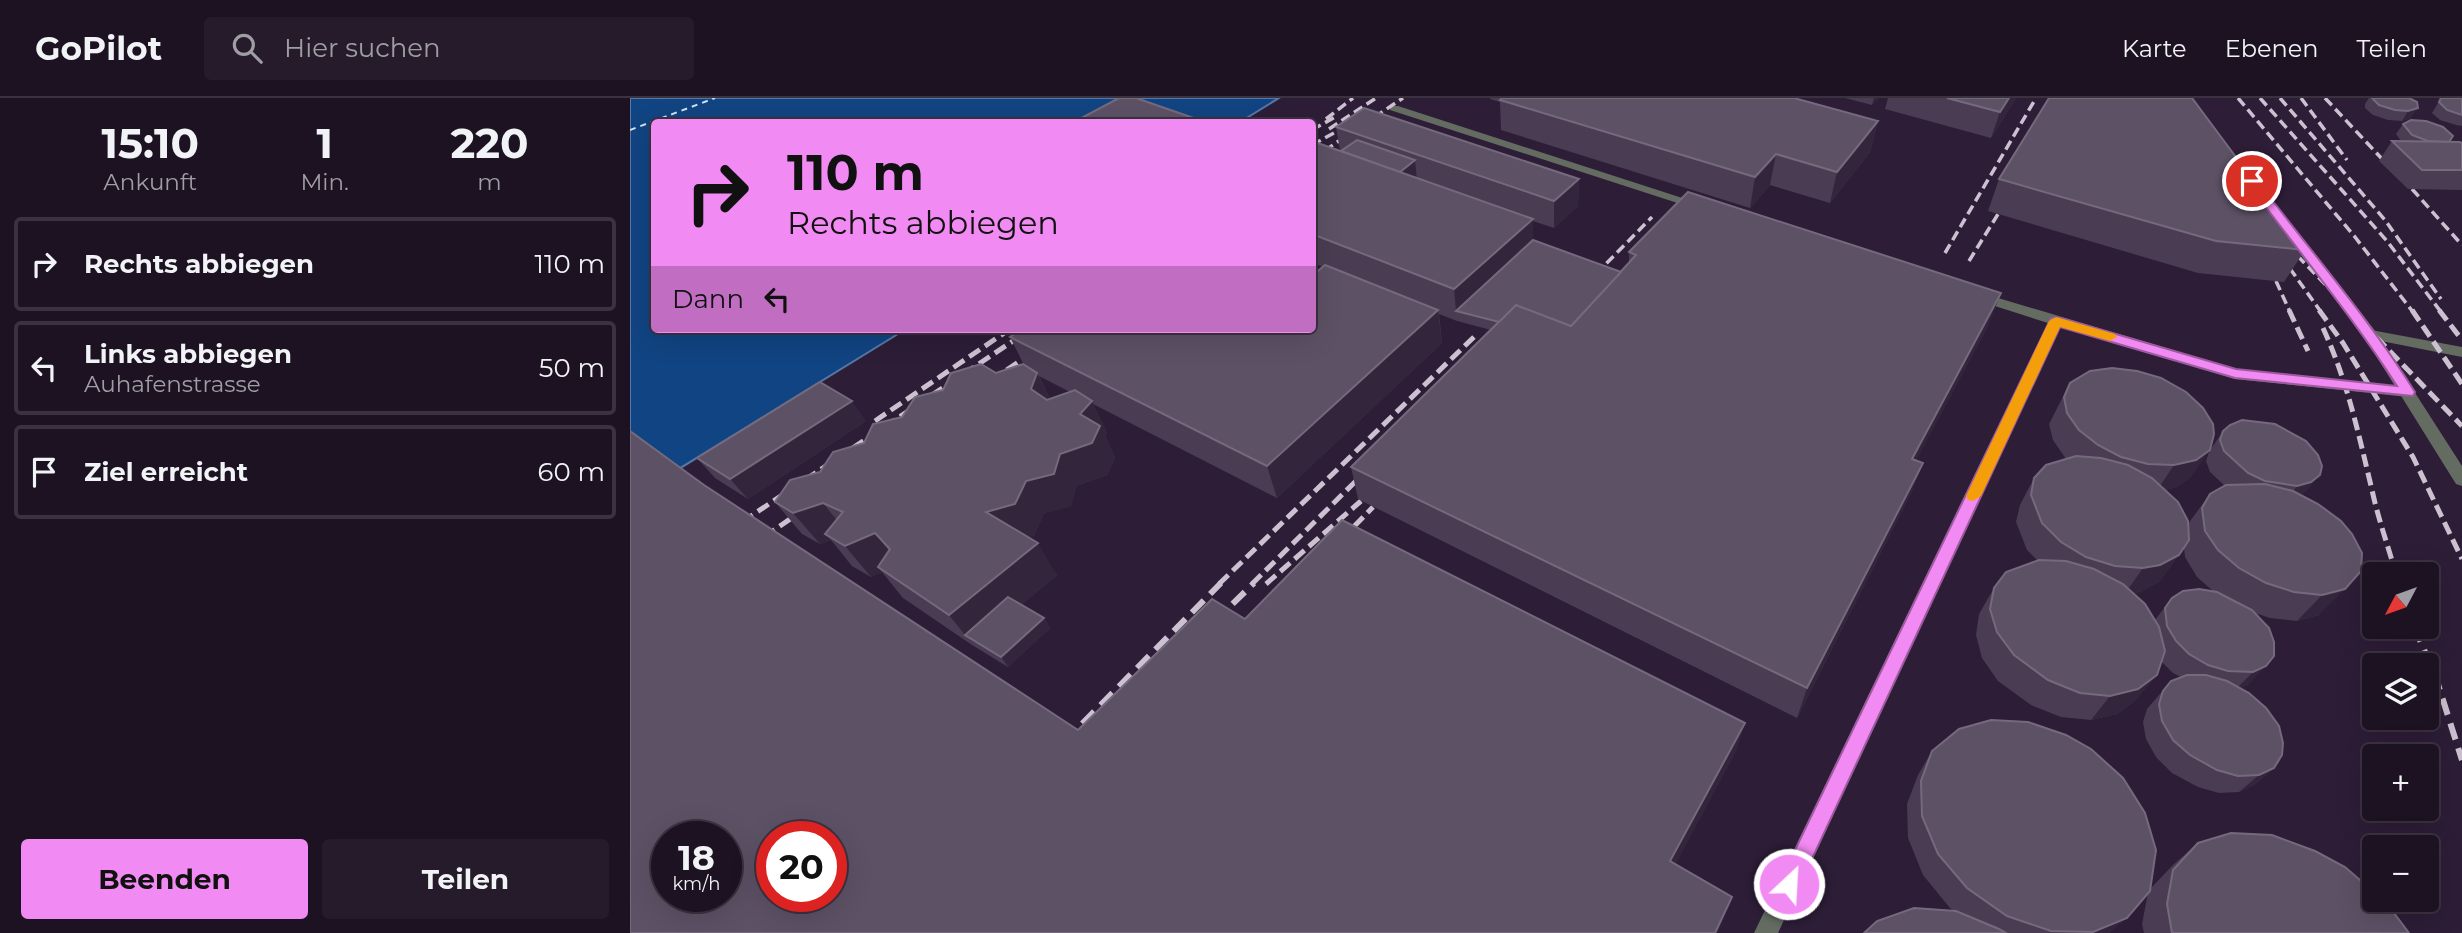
<!DOCTYPE html>
<html lang="de">
<head>
<meta charset="utf-8">
<style>
	body { margin:0; font-family:Montserrat,sans-serif; background:#251b2a; color:#f1f3f6; height:100vh; display:flex; flex-direction:column; font-size:26px; white-space:nowrap }
	* { box-sizing:border-box; margin:0 }
	p { font-size:23px; color:#a09ea5 }
	.icon { flex:none; width:38px; height:38px; fill:none; stroke:currentColor; stroke-width:2; stroke-linecap:round; stroke-linejoin:round }
	.map { position:relative; flex:1; overflow:hidden }
	.details { display:flex; flex-direction:column; background:#1c1221; width:630px }
	.details>* { flex:none }
	.banner { position:absolute; left:21px; top:21px; width:665px; height:214px; border-radius:7px; box-shadow:0 7px 28px #0002,0 0 0 2px #3a323f; background:#f28af3; color:#111; overflow:hidden }
	.needle { width:46px; rotate:229deg }
	.controls { position:absolute; left:1732px; top:464px; display:grid; gap:14px }
	.controls a { display:grid; place-items:center; width:77px; height:77px; border-radius:7px; background:#1c1221; box-shadow:0 7px 28px #0002,0 0 0 2px #3a323f; font-size:35px }
	.speed { position:absolute; left:21px; top:723px; display:flex; gap:14px; font-size:35px; font-weight:700; text-align:center }
	.speed>* { display:grid; place-content:center; width:91px; height:91px; border-radius:50%; background:#1c1221; box-shadow:0 7px 28px #0002,0 0 0 2px #3a323f; line-height:1 }
	.speed small { font-size:18px; font-weight:400 }
	.speed .limit { border:10px solid #d22; background:#fff; color:#111 }
	.pin { position:absolute; display:grid; place-items:center; width:60px; height:60px; color:#fff; margin:-30px; border:4px solid #fff; border-radius:50%; box-shadow:0 2px 7px #0007 }
	.me { position:absolute; width:77px; margin:-38px; rotate:25deg; stroke-linejoin:round; filter:drop-shadow(0 0 5px #0008) }
	.turn { display:flex; align-items:center; gap:24px; height:147px; padding:0 21px; font-size:32px }
	.turn .icon { width:91px; height:91px; stroke-width:2.5 }
	.turn b { display:block; font-size:49px; line-height:60px }
	.then { display:flex; align-items:center; height:66px; padding:0 21px; background:#0003; gap:14px; font-size:26px }
	.eta { display:flex; justify-content:space-evenly; align-items:center; height:119px; text-align:center }
	.eta b { font-size:42px; font-weight:700; line-height:49px }
	.cta { display:flex; gap:14px; margin-top:auto; padding:14px 21px }
	.cta a { flex:1; height:80px; border-radius:7px; background:#f28af3; color:#111; font-size:28px; font-weight:700; line-height:80px; text-align:center }
	.cta a+a { background:#251b2a; color:#f1f3f6 }
	ul { padding:0; list-style:none }
	li { display:flex; align-items:center; gap:21px; height:94px; margin:0 14px 10px; padding:0 7px; border:4px solid #3a323f; border-radius:7px }
	li div { flex:1 }
	li b { display:block; font-size:26px }
	li em { font-style:normal }
	header { display:flex; align-items:center; gap:42px; box-sizing:border-box; height:98px; padding:0 35px; background:#1c1221; border-bottom:2px solid #3a323f }
	header strong { font-size:33px }
	nav { display:flex; gap:38px; margin-inline-start:auto; font-size:24px }
	.search { width:490px; height:63px; background:#251b2a; display:flex; align-items:center; gap:18px; box-sizing:border-box; padding:0 24px; border-radius:7px; color:#a09ea5; font-size:26px }
	main { display:flex; flex:1; min-height:0 }
	.map>svg:first-child { display:block }
</style>
</head>
<body>
<header>
<strong>GoPilot</strong>
<div class="search"><svg class="icon" aria-label="search" viewBox="0 0 24 24"><circle cx="10" cy="10" r="6"/><path d="M15 15l6 6"/></svg>Hier suchen</div>
<nav><a>Karte</a><a>Ebenen</a><a>Teilen</a></nav>
</header>
<main>
<section class="details">
<div class="eta">
<div><b>15:10</b><p>Ankunft</p></div>
<div><b>1</b><p>Min.</p></div>
<div><b>220</b><p>m</p></div>
</div>
<ul>
<li><svg class="icon" aria-label="right" viewBox="0 0 24 24"><path d="M7 20v-9h11M14 6l5 5-5 5"/></svg><div><b>Rechts abbiegen</b></div><em>110 m</em></li>
<li><svg class="icon" aria-label="left" viewBox="0 0 24 24"><path d="M17 20v-9H6M10 6l-5 5 5 5"/></svg><div><b>Links abbiegen</b><p>Auhafenstrasse</p></div><em>50 m</em></li>
<li><svg class="icon" aria-label="arrive" viewBox="0 0 24 24"><path d="M6 21V4h12l-3 4 3 4H6"/></svg><div><b>Ziel erreicht</b></div><em>60 m</em></li>
</ul>
<div class="cta"><a>Beenden</a><a>Teilen</a></div>
</section>
<div class="map">
<svg width="1832" height="835" viewBox="0 0 1832 835">
	<rect width="100%" height="100%" fill="#25182c"/>
	<path fill="#2d1d37" fill-rule="evenodd" d="M649 0H1832V835H0V401L276 231H682V24H610ZM1745 476H1797V528H1745ZM1745 567H1797V620H1745ZM1745 658H1797V710H1745ZM37 738H96V798H37ZM142 738H201V798H142ZM1745 749H1797V802H1745Z"/>
	<path fill="#114482" stroke="#5778a7" stroke-width="2" d="M0 0H649L610 24H24V231H276L0 401Z"/>
	<g fill="none" stroke-linecap="round" stroke-linejoin="round">
		<path stroke="#d2e0f2" stroke-width="2" stroke-dasharray="6 5" stroke-linecap="butt" d="M0 32 85 0"/>
		<g fill="#646c62" fill-rule="evenodd">
			<path d="M760 8H768L1077 108 1071 112 1066 111 760 12Z"/>
			<path d="M1348 194 1606 271 1778 289 1786 294 1778 299 1605 281 1430 229 1148 835H1124L1418 225 1343 201 1341 198Z"/>
			<path d="M1741 232 1832 249V259L1736 240 1734 237 1736 234Z"/>
		</g>
		<path fill="#646c62" fill-rule="evenodd" d="M1661 131 1666 132 1746 234 1832 368V388L1826 386 1735 240 1654 135Z"/>
		<g stroke="#cbc1d0" stroke-width="3.5" stroke-dasharray="10 5" stroke-linecap="butt">
			<path d="M1608 0 1725 139 1783 214"/>
			<path d="M1630 0 1757 143 1811 214"/>
			<path d="M1650 0 1755 122 1811 201"/>
			<path d="M1671 0 1717 62"/>
			<path d="M1695 0 1754 63"/>
			<path d="M696 21 723 0"/>
			<path d="M699 31 746 0"/>
			<path d="M682 32 705 19"/>
			<path d="M682 47 713 30"/>
			<path d="M682 61 773 0"/>
			<path d="M1782 91 1832 147"/>
			<path d="M1657 147 1722 214"/>
			<path d="M1315 155 1406 0"/>
			<path d="M1651 158 1691 214"/>
			<path d="M1339 163 1378 100"/>
			<path d="M966 176 1022 119"/>
			<path d="M1646 183 1660 214"/>
		</g>
		<g stroke="#cbc1d0" stroke-width="5" stroke-dasharray="13 6" stroke-linecap="butt">
			<path d="M1659 212 1678 253"/>
			<path d="M1689 212 1713 245 1783 359 1832 461"/>
			<path d="M1720 212 1832 328"/>
			<path d="M1782 212 1832 286"/>
			<path d="M1809 212 1832 242"/>
			<path d="M1693 230C1718 285 1728 334 1742 392 1748 420 1758 448 1766 476"/>
			<path d="M361 283 436 231"/>
			<path d="M245 323 380 231"/>
			<path d="M112 424 401 231"/>
			<path d="M134 439 176 410"/>
			<path d="M711 442 743 409"/>
			<path d="M589 486 847 236"/>
			<path d="M622 486 738 371"/>
			<path d="M636 486 731 403"/>
		</g>
		<g stroke="#cbc1d0" stroke-width="6" stroke-dasharray="17 9" stroke-linecap="butt">
			<path d="M584 524 624 485"/>
			<path d="M1784 528 1806 580 1832 662"/>
			<path d="M434 644 591 485"/>
		</g>
	</g>
	<g fill="#4a3d53" fill-rule="evenodd">
		<path d="M860 0H1164L1248 23 1240 54 1200 105 1140 87 1120 110 871 32 870 4 860 1Z"/>
		<path d="M1215 0H1248L1242 7Z"/>
		<path d="M1258 0H1386L1361 40 1255 11Z"/>
		<path d="M1739 0H1779L1781 20 1772 23 1758 22 1743 17 1735 10V6Z"/>
		<path d="M1811 0H1832V28L1826 27 1810 22 1802 15Z"/>
		<path d="M1773 26 1819 44 1832 45V92L1778 91 1749 63 1762 43H1771L1766 36Z"/>
		<path d="M706 29 949 81 948 108 924 130 903 123V142L991 174 999 166V154L1358 228 1286 362 1293 365 1280 397 1167 620 728 401 721 369 861 232 827 223 809 216 812 245 647 400 463 306 477 335 475 337 485 360 477 377 446 388 441 408 414 415 404 438 398 439 427 477 391 507 414 520 420 530 378 569 342 547 273 500 252 474 241 479 222 468 201 442 190 446 172 436 145 404 313 292 394 267 380 239 610 235 693 169 682 165V43L710 53ZM409 278 440 294 420 301Z"/>
		<path d="M1369 81 1675 152 1654 184 1568 175 1358 113Z"/>
		<path d="M1440 285 1561 379 1547 389 1535 392 1558 426 1580 396 1595 388 1580 374 1576 363 1579 354 1593 333 1645 326 1672 398 1711 423 1689 517 1667 523 1640 520 1625 515 1639 530 1618 587 1610 590 1644 670 1624 687 1609 694 1589 695 1568 689 1542 675 1526 659 1516 641 1513 624 1517 611 1541 583 1551 579 1543 575 1531 563 1506 602 1487 616 1461 622 1431 619 1401 607 1368 583 1352 560 1346 537 1349 516 1364 490 1407 462 1397 452 1386 424 1390 407 1404 380 1436 361 1423 342 1419 326ZM1554 450 1555 459 1567 479 1583 493 1542 500 1525 522 1503 495 1510 494 1529 484Z"/>
		<path d="M236 323 118 401 85 380 67 360Z"/>
		<path d="M1302 653 1520 791 1543 767 1568 745 1779 835H1514L1512 826 1518 795 1479 835H1234L1324 813 1320 810 1293 777 1278 740 1277 706 1288 677Z"/>
	</g>
	<g fill="#33263c">
		<path d="M1244 0H1248L1242 7Z"/>
		<path d="M1379 0H1386L1361 40 1370 14Z"/>
		<path d="M1788 10 1781 20 1772 23 1778 13Z"/>
		<path d="M1248 23 1240 54 1200 105 1207 74Z"/>
		<path d="M1146 56 1140 87 1120 110 1125 79Z"/>
		<path d="M785 62 787 82 760 81Z"/>
		<path d="M949 81 948 108 924 130V103Z"/>
		<path d="M903 121V153L826 213 824 191Z"/>
		<path d="M1371 195 1358 228 1270 393 1282 361Z"/>
		<path d="M808 212 812 245 647 400 637 368Z"/>
		<path d="M407 275 423 307 401 291Z"/>
		<path d="M222 303 236 323 118 401 100 381Z"/>
		<path d="M462 303 477 335 475 337 485 360 477 377 446 388 441 408 414 415 404 438 376 446 356 414 430 356 450 316Z"/>
		<path d="M1580 352 1561 379 1547 389 1526 394 1544 367Z"/>
		<path d="M1293 365 1280 397 1167 620 1177 590Z"/>
		<path d="M1690 377 1673 397 1664 404 1651 408 1667 388Z"/>
		<path d="M193 405 218 436H195L201 442 190 446 163 415Z"/>
		<path d="M245 435 269 466 248 469 252 474 241 479 215 448Z"/>
		<path d="M408 445 427 477 346 544 335 537 319 517Z"/>
		<path d="M1549 457 1529 484 1510 494 1494 497 1513 470Z"/>
		<path d="M1715 491 1689 517 1667 523 1692 497Z"/>
		<path d="M414 520 420 530 378 569 371 559Z"/>
		<path d="M1636 568 1618 587 1605 592 1623 574Z"/>
		<path d="M1527 577 1506 602 1487 616 1461 622 1480 598Z"/>
		<path d="M1115 625 1106 654 1034 788 1040 763Z"/>
		<path d="M1644 670 1624 687 1609 694 1629 677Z"/>
		<path d="M1102 799 1088 835H1085Z"/>
		<path d="M1497 820 1479 835H1462L1463 834Z"/>
	</g>
	<g fill="#5d5165" stroke="#756a7d" stroke-width="2" fill-rule="evenodd">
		<path d="M489 0H506L575 24H444Z"/>
		<path d="M872 0H1164L1248 23 1207 74 1146 56 1125 79 870 2Z"/>
		<path d="M1317 0H1379L1370 14Z"/>
		<path d="M1419 0H1562L1675 152 1586 143 1369 81Z"/>
		<path d="M1742 0H1779L1787 4 1788 10 1778 13 1765 12 1749 7Z"/>
		<path d="M1811 0H1832V17L1817 12 1809 4Z"/>
		<path d="M734 10 949 81 924 103 706 29Z"/>
		<path d="M1781 22 1796 23 1813 29 1823 38 1819 44 1798 43 1782 37 1773 26Z"/>
		<path d="M727 42 785 62 770 74 711 53Z"/>
		<path d="M682 43 903 121 824 191 682 136Z"/>
		<path d="M1762 43 1830 44 1832 45V72H1792Z"/>
		<path d="M1058 94 1371 195 1282 361 1293 365 1177 590 721 369 886 207 941 228 1006 157 999 154Z"/>
		<path d="M903 142 991 174 941 228 886 207 869 224 826 213Z"/>
		<path d="M695 167 808 212 637 368 380 239 392 231H600L610 235 615 231H682V178Z"/>
		<path d="M351 266 366 275 393 266 407 275 401 291 417 302 445 292 462 303 450 316 470 328 462 345 430 356 424 376 396 383 385 406 356 414 408 445 319 517 248 469 260 451 245 435 215 448 195 436 213 414 193 405 163 415 145 404 160 382 190 374 203 354 234 345 243 326 272 319 285 299 313 292 321 275Z"/>
		<path d="M1482 270 1507 273 1531 280 1556 294 1573 310 1583 326 1584 336 1580 352 1566 362 1544 367 1518 366 1491 359 1468 347 1449 332 1437 315 1434 299 1440 285 1460 273Z"/>
		<path d="M190 284 222 303 100 381 67 360Z"/>
		<path d="M1612 322 1645 326 1676 343 1688 357 1692 368 1690 377 1681 384 1667 388 1635 383 1618 375 1594 353 1590 342 1593 333 1600 327Z"/>
		<path d="M0 333 74 387 448 632 582 501 615 521 712 422 1115 625 1040 763 1102 799 1085 835H0ZM37 738H96V798H37ZM142 738H201V798H142Z"/>
		<path d="M1446 358 1471 360 1498 367 1522 380 1548 404 1558 423 1559 442 1549 457 1530 467 1513 470 1485 468 1456 459 1431 444 1412 425 1401 397 1404 380 1416 367Z"/>
		<path d="M1635 386 1663 393 1688 406 1711 423 1722 436 1732 455 1731 473 1715 491 1692 497 1664 494 1636 485 1609 470 1588 452 1575 433 1572 410 1580 396 1596 387Z"/>
		<path d="M1409 462 1436 463 1464 471 1493 486 1515 506 1529 529 1535 553 1527 577 1508 591 1480 598 1450 595 1418 582 1384 557 1367 534 1360 511 1364 490 1376 474Z"/>
		<path d="M1569 491 1587 494 1622 512 1639 530 1644 544V558L1636 568 1623 574 1598 573 1578 567 1559 556 1546 543 1537 528 1535 510 1542 500 1553 493Z"/>
		<path d="M378 499 414 520 371 559 335 537Z"/>
		<path d="M1557 577H1576L1597 583 1619 595 1636 610 1649 628 1653 645 1652 657 1644 670 1629 677 1608 678 1587 672 1560 657 1543 642 1532 623 1529 606 1533 593 1541 583Z"/>
		<path d="M1361 622 1398 624 1436 637 1461 651 1493 680 1515 715 1526 752 1520 793 1497 820 1463 834 1421 833 1377 818 1337 790 1308 756 1292 718 1291 683 1302 653 1329 631Z"/>
		<path d="M1601 735 1642 737 1685 753 1715 769 1745 795V802H1753L1755 803 1779 835H1542L1537 806 1543 772 1568 745Z"/>
		<path d="M1284 810 1326 813 1369 831 1376 835H1234L1247 823Z"/>
	</g>
	<path fill="#f28af3" stroke="#9d5a9e" stroke-width="2" d="M1618 81H1626C1679 151 1738 219 1785 294L1783 298 1605 280 1430 229 1167 793 1159 796 1152 793 1149 786 1152 779 1421 220H1431L1606 271 1767 288C1722 218 1668 153 1618 85Z"/>
	<path fill="#f59e0b" d="M1426 219 1485 236 1487 239 1480 243 1430 229 1351 398 1343 403 1338 402 1336 398 1419 223Z"/>
</svg>
<div class="controls">
<a><svg class="needle" viewBox="-14 -14 28 28"><path d="M0-13l5 13h-10z" fill="#e53935"/><path d="M0 13l5-13h-10z" fill="#a09ea5"/></svg></a>
<a><svg class="icon" aria-label="layers" viewBox="0 0 24 24"><path d="M12 4l9 5-9 5-9-5zM3 14l9 5 9-5"/></svg></a>
<a>+</a>
<a>−</a>
</div>
<div class="speed"><div>18<small>km/h</small></div><div class="limit">20</div></div>
<div class="pin" style="left:1622px;top:83px;background:#d93025"><svg class="icon" aria-label="arrive" viewBox="0 0 24 24"><path d="M6 21V4h12l-3 4 3 4H6"/></svg></div>
<svg class="me" style="left:1159px;top:786px" viewBox="-20 -20 40 40"><circle r="17" fill="#f28af3" stroke="#fff" stroke-width="3"/><path d="M0-11L8 9 0 5-8 9z" fill="#fff"/></svg>
<div class="banner">
<div class="turn"><svg class="icon" aria-label="right" viewBox="0 0 24 24"><path d="M7 20v-9h11M14 6l5 5-5 5"/></svg><div><b>110 m</b>Rechts abbiegen</div></div>
<div class="then">Dann<svg class="icon" aria-label="left" viewBox="0 0 24 24"><path d="M17 20v-9H6M10 6l-5 5 5 5"/></svg></div>
</div>
</div>
</main>
</body>
</html>
